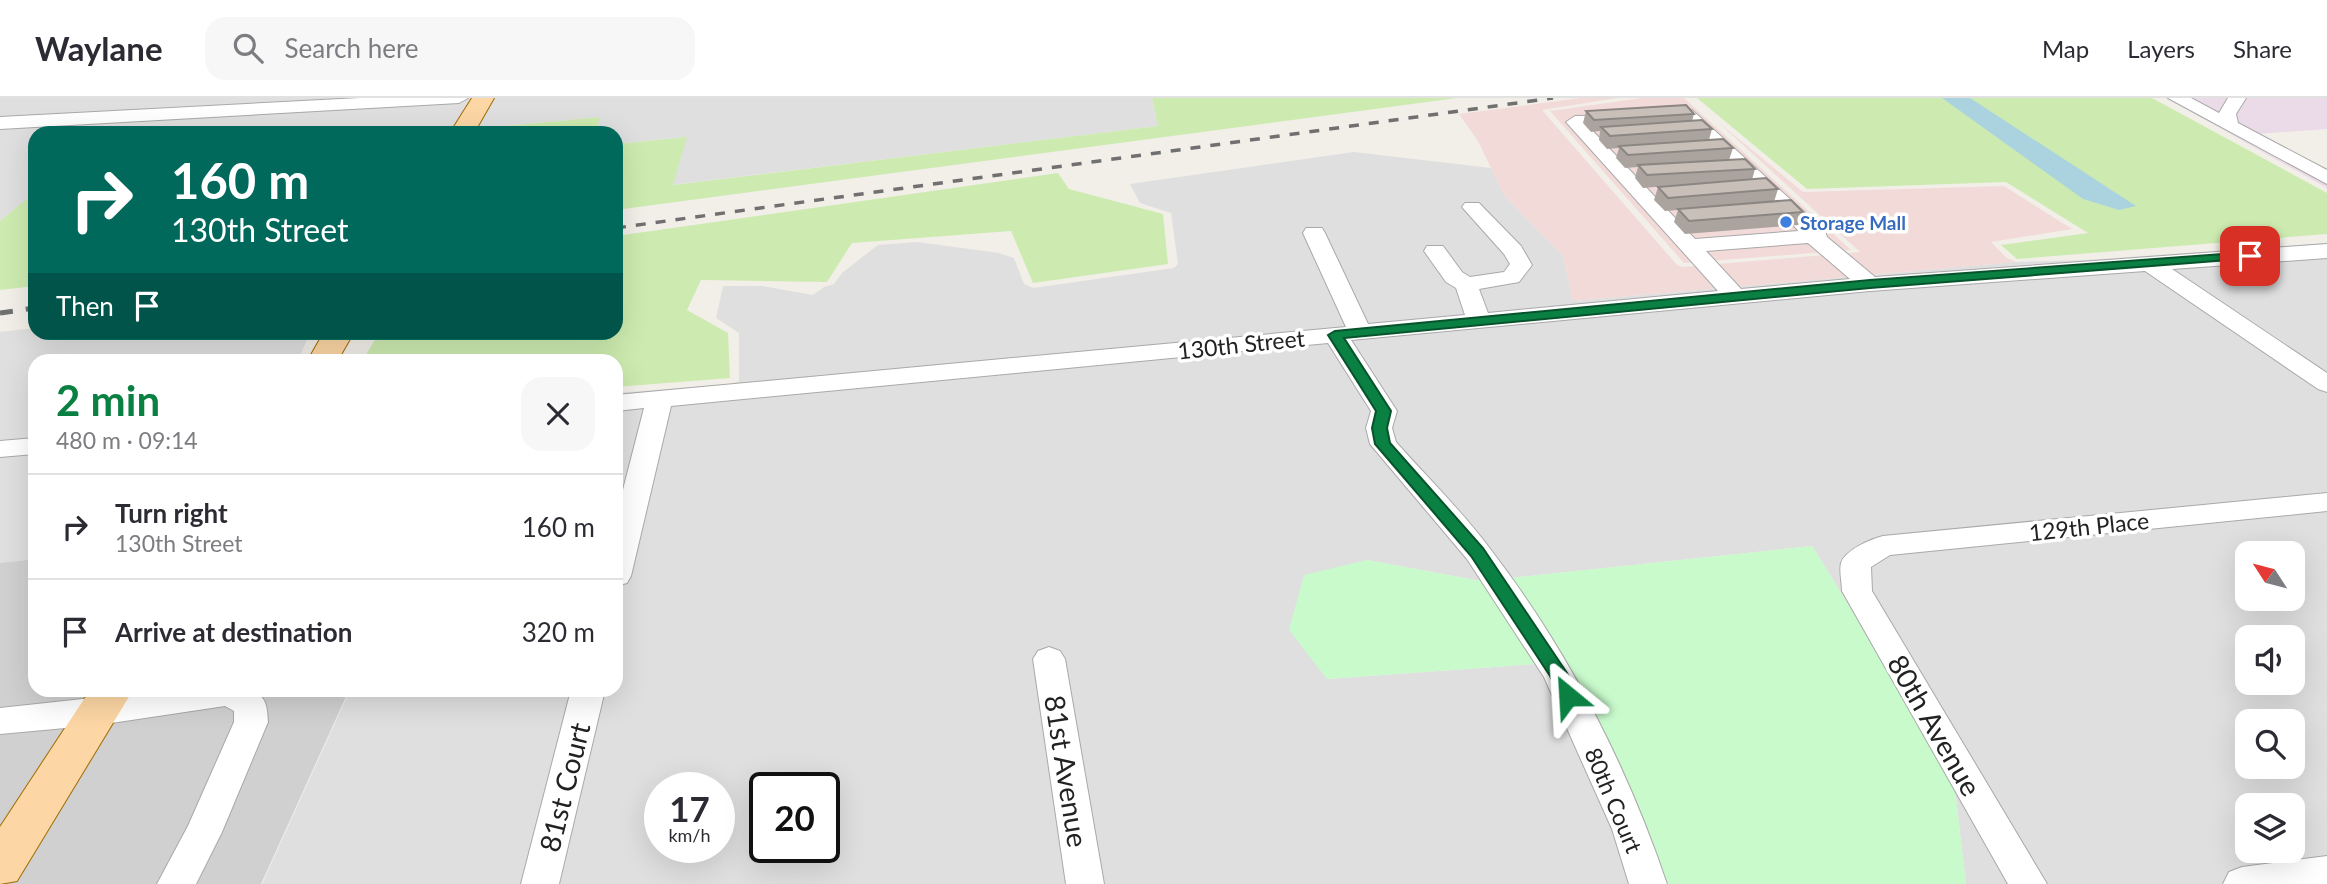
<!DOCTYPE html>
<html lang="en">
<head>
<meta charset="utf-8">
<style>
	body { margin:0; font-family:Lato,sans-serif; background:#f7f7f7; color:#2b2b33; height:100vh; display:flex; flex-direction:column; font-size:26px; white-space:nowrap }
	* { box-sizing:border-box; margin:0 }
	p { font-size:23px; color:#7c7c81 }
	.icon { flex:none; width:38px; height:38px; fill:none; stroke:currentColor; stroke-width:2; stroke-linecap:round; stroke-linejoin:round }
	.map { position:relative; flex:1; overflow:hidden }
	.panel { position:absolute; left:28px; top:256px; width:595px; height:343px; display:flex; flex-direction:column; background:#fff; border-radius:21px; box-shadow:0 7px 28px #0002 }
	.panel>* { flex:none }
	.guide { position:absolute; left:28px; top:28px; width:595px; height:214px; border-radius:21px; box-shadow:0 7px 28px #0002; background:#00695c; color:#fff; overflow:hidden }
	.needle { width:46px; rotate:306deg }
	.buttons { position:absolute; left:2235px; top:443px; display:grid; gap:14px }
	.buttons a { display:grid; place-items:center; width:70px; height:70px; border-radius:14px; background:#fff; box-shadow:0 7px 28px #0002; font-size:35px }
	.speed { position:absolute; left:644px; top:674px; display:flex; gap:14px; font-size:35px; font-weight:700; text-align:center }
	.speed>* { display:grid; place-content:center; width:91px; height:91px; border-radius:50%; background:#fff; box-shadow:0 7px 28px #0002; line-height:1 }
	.speed small { font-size:18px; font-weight:400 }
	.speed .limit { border:4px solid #111; border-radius:10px; background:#fff; color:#111 }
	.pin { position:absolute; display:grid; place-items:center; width:60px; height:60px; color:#fff; margin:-30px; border-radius:14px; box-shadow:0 4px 10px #0006 }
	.me { position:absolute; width:77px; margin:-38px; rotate:333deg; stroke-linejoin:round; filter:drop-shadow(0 0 5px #0008) }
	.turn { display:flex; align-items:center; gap:24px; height:147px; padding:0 28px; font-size:32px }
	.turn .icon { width:91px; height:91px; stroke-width:2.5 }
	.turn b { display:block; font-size:49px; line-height:60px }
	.then { display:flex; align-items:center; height:66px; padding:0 28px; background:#0003; gap:14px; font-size:26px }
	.round { display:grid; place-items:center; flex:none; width:74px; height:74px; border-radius:21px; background:#f7f7f7 }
	.summary { display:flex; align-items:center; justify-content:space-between; height:119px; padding:0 28px }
	h1 { font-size:42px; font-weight:700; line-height:52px; color:#0b8043 }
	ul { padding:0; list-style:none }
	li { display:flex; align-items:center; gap:21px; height:105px; padding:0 28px; border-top:2px solid #e1e1e2 }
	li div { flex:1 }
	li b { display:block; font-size:26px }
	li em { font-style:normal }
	header { display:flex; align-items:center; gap:42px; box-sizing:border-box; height:98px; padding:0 35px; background:#fff; border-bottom:2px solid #e1e1e2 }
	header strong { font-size:33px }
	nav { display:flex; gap:38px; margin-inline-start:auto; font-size:24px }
	.search { width:490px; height:63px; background:#f7f7f7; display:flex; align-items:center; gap:18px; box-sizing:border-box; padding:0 24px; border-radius:21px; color:#7c7c81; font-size:26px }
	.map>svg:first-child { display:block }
</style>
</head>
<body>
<header>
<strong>Waylane</strong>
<div class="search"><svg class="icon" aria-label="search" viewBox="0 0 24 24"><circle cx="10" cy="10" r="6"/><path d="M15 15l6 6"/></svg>Search here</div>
<nav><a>Map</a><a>Layers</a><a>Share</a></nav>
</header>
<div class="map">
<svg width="2327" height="786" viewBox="0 0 2327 786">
	<rect width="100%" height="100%" fill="#f2efe9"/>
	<g fill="#e0dfdf" fill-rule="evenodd">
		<path d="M0 0H1152L1158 28 672 87 686 39 616 46V35H595L599 19 494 29 490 35H35V94L0 123Z"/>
		<path d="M1354 54 1491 70 1504 97 1563 158 1573 203 2016 164 2086 162 2327 145V786H1966L1953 675 1812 448 1481 483 1367 462 1328 581 1536 566 1660 786H262L350 592H616V295L730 286 739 283V235L716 220 723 188H762L813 197 824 189 834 186 842 175 878 147 917 144 999 155 1014 160 1024 186 1033 190 1174 170 1178 166 1171 115 1140 105 1130 86ZM2247 455H2292V500H2247ZM2247 539H2292V584H2247ZM2247 623H2292V668H2247ZM660 690H719V749H660ZM765 690H824V749H765ZM2247 707H2292V752H2247Z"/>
		<path d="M35 230V234L310 235 298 262H35V461L0 465V234Z"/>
	</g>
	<g fill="#f2dad9">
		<path d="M1580 0H1617L1542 12 1677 167 1683 169 1860 154 1717 23 1803 94 2004 88 2072 131 1991 144 2007 160 2016 164 1573 203 1563 158 1504 97 1478 43 1459 16Z"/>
		<path d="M1642 0H1684L1851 152 1684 165 1550 13Z"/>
	</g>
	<path fill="#ebdbe8" d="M2166 0H2327V31L2256 36 2327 76V90Z"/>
	<path fill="#d0d0d0" d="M35 461V592H55V594L87 592H349L261 786H0V465Z"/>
	<g fill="#cdebb0">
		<path d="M1152 0H1457L616 112V46L687 39 673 87 1158 28Z"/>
		<path d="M1697 0H2152L2327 95V136L2017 161 2001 147 2088 135 2006 84 1807 91Z"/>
		<path d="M600 19 595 35H490L494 29Z"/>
		<path d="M1058 75 1069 91 1163 116 1168 166 1033 185 1011 133 852 145 827 184 701 182 687 212 728 235 730 280 616 289V262H363L379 235 616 234V138Z"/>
		<path d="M35 94V188L0 192V123Z"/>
	</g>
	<path fill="#c8facc" d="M1812 448 1953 675 1966 786H1660L1536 566 1327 581 1289 532 1304 477 1367 462 1481 483Z"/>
	<path fill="#aad3df" d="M1942 0H1970L2136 108 2119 112 2083 101Z"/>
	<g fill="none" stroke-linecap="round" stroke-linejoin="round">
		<g stroke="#a9a9a9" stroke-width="2">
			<g id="minor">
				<path d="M360 0H468L459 5 0 31V19Z"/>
				<path d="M2168 0H2191L2219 15 2228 0H2246L2236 16 2238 25 2327 72V86Z"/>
				<path d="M1686 11 1692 12 1825 133 1827 139 1875 179 2327 146V160L2172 171 2327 275V294L2318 291 2145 173 1870 193 1351 242 1397 313 1392 330 1396 344C1426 378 1460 411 1488 448 1566 549 1626 665 1667 786H1629L1612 731 1544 579 1467 461 1370 346 1366 330 1371 313 1328 245 671 308 631 478 627 485 616 488V419L644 310 616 313V297L1346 229 1303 135 1306 130H1322L1325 135 1368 226 1465 217 1456 190 1446 184 1424 153 1427 148H1443L1462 174 1470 179 1504 174 1510 166 1504 156 1462 109 1465 105H1479L1521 148 1532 167 1519 184 1479 191 1488 215 1718 193 1566 24 1575 18 1627 17 1629 21 1627 25 1589 29 1695 141 1799 133 1682 22 1676 21 1673 17 1676 13ZM1808 145 1850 181 1741 191 1706 153Z"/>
				<path d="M35 340V356L0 359V343Z"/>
				<path d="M2327 395V413L1890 457 1871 469 1872 493 2047 786H2008L1842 493C1842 485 1839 473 1841 465 1845 452 1871 441 1883 438Z"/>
				<path d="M1049 549 1060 553 1065 561 1104 786H1066L1033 561 1038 553Z"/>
				<path d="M165 592H251C267 599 267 608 268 624L222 734 196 786H157L188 728 234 624V613L225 608 98 627 0 636V610Z"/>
				<path d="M571 592H605L559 786H521Z"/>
				<path d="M2327 758V786H2223L2229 774 2242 769Z"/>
			</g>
		</g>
		<g stroke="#a06b00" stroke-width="2">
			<g id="major">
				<path d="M472 0H494L474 35H450Z"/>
				<path d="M324 234H354L338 262H308Z"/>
				<path d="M90 592H133L17 783 0 786V729Z"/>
			</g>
		</g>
		<use href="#minor" fill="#fff" fill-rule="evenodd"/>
		<use href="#major" fill="#fcd6a4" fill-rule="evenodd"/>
		<path stroke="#707070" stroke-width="3.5" stroke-dasharray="10 10" stroke-linecap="butt" d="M616 130 1553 0"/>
		<path stroke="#707070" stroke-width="5" stroke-dasharray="13 13" stroke-linecap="butt" d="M0 215 35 210"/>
	</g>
	<path fill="#aba49e" d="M1586 13 1694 16 1692 23 1712 31 1709 42 1733 50 1729 62 1755 71 1752 82 1778 91 1774 104 1803 114 1799 127 1685 136 1674 124 1678 112 1665 113 1654 102 1658 89 1666 88 1643 90 1635 80 1638 69 1625 70 1616 60 1619 50 1607 51 1599 42 1600 33 1591 34 1583 25Z"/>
	<g fill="#c7bfb8" stroke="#8b8681" stroke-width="2">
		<path d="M1686 7 1694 16 1594 22 1586 13Z"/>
		<path d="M1702 22 1712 31 1610 38 1601 29Z"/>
		<path d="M1723 41 1733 50 1628 57 1619 48Z"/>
		<path d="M1745 61 1755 71 1647 77 1638 67Z"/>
		<path d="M1766 80 1778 91 1668 100 1658 89Z"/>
		<path d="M1791 102 1803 114 1689 123 1678 111Z"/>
	</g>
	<path fill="#0b8043" stroke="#07532c" stroke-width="2" d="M2250 154 2254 155V160L1870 190 1344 240 1391 313 1387 330 1390 345 1483 450 1567 575 1578 598 1575 603 1568 605 1562 603 1550 578 1471 458 1375 346 1372 330 1376 313 1328 237 1335 233 1870 182Z"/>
	<circle fill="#3f7fe0" stroke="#fff" stroke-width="2.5" cx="1786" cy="124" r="7"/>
	<g text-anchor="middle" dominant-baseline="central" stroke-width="7" stroke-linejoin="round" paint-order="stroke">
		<g font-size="19" font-weight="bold" fill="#366cbe" stroke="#fff" text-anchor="start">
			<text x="1800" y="124">Storage Mall</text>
		</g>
		<g font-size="23" fill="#222" stroke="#fff">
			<text transform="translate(1241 246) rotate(-6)">130th Street</text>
			<text transform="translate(2089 428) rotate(-6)">129th Place</text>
			<text transform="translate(1614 702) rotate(67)">80th Court</text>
		</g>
		<g font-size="28" fill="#222" stroke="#fff">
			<text transform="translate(1935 627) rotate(60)">80th Avenue</text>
			<text transform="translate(1067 673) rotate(81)">81st Avenue</text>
			<text transform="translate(564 689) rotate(-76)">81st Court</text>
		</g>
	</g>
</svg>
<div class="buttons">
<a><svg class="needle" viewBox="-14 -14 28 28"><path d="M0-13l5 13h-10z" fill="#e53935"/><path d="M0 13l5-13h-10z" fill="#7c7c81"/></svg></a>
<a><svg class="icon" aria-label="sound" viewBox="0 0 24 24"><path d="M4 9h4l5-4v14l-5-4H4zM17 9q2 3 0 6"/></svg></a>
<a><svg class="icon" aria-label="search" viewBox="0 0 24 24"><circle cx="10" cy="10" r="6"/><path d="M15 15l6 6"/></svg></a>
<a><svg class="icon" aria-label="layers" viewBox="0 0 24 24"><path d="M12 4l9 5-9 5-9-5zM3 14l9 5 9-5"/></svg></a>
</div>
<div class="speed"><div>17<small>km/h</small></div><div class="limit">20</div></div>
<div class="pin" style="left:2250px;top:158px;background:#d93025"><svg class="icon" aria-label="arrive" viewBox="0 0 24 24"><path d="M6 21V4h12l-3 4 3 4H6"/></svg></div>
<svg class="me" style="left:1568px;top:598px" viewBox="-20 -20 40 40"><path d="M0-17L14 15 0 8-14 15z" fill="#0b8043" stroke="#fff" stroke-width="4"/></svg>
<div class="guide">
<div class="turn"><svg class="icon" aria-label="right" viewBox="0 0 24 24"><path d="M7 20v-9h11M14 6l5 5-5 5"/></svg><div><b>160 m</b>130th Street</div></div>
<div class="then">Then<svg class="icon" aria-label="arrive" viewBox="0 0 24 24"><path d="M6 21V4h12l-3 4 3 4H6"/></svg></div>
</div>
<section class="panel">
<div class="summary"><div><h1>2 min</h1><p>480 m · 09:14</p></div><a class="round"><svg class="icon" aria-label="close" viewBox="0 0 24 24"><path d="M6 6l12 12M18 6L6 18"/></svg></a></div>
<ul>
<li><svg class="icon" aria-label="right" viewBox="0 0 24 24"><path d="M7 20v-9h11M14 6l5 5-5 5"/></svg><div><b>Turn right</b><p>130th Street</p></div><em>160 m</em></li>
<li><svg class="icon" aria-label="arrive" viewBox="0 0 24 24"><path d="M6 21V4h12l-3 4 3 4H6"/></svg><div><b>Arrive at destination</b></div><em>320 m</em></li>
</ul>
</section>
</div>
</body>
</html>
